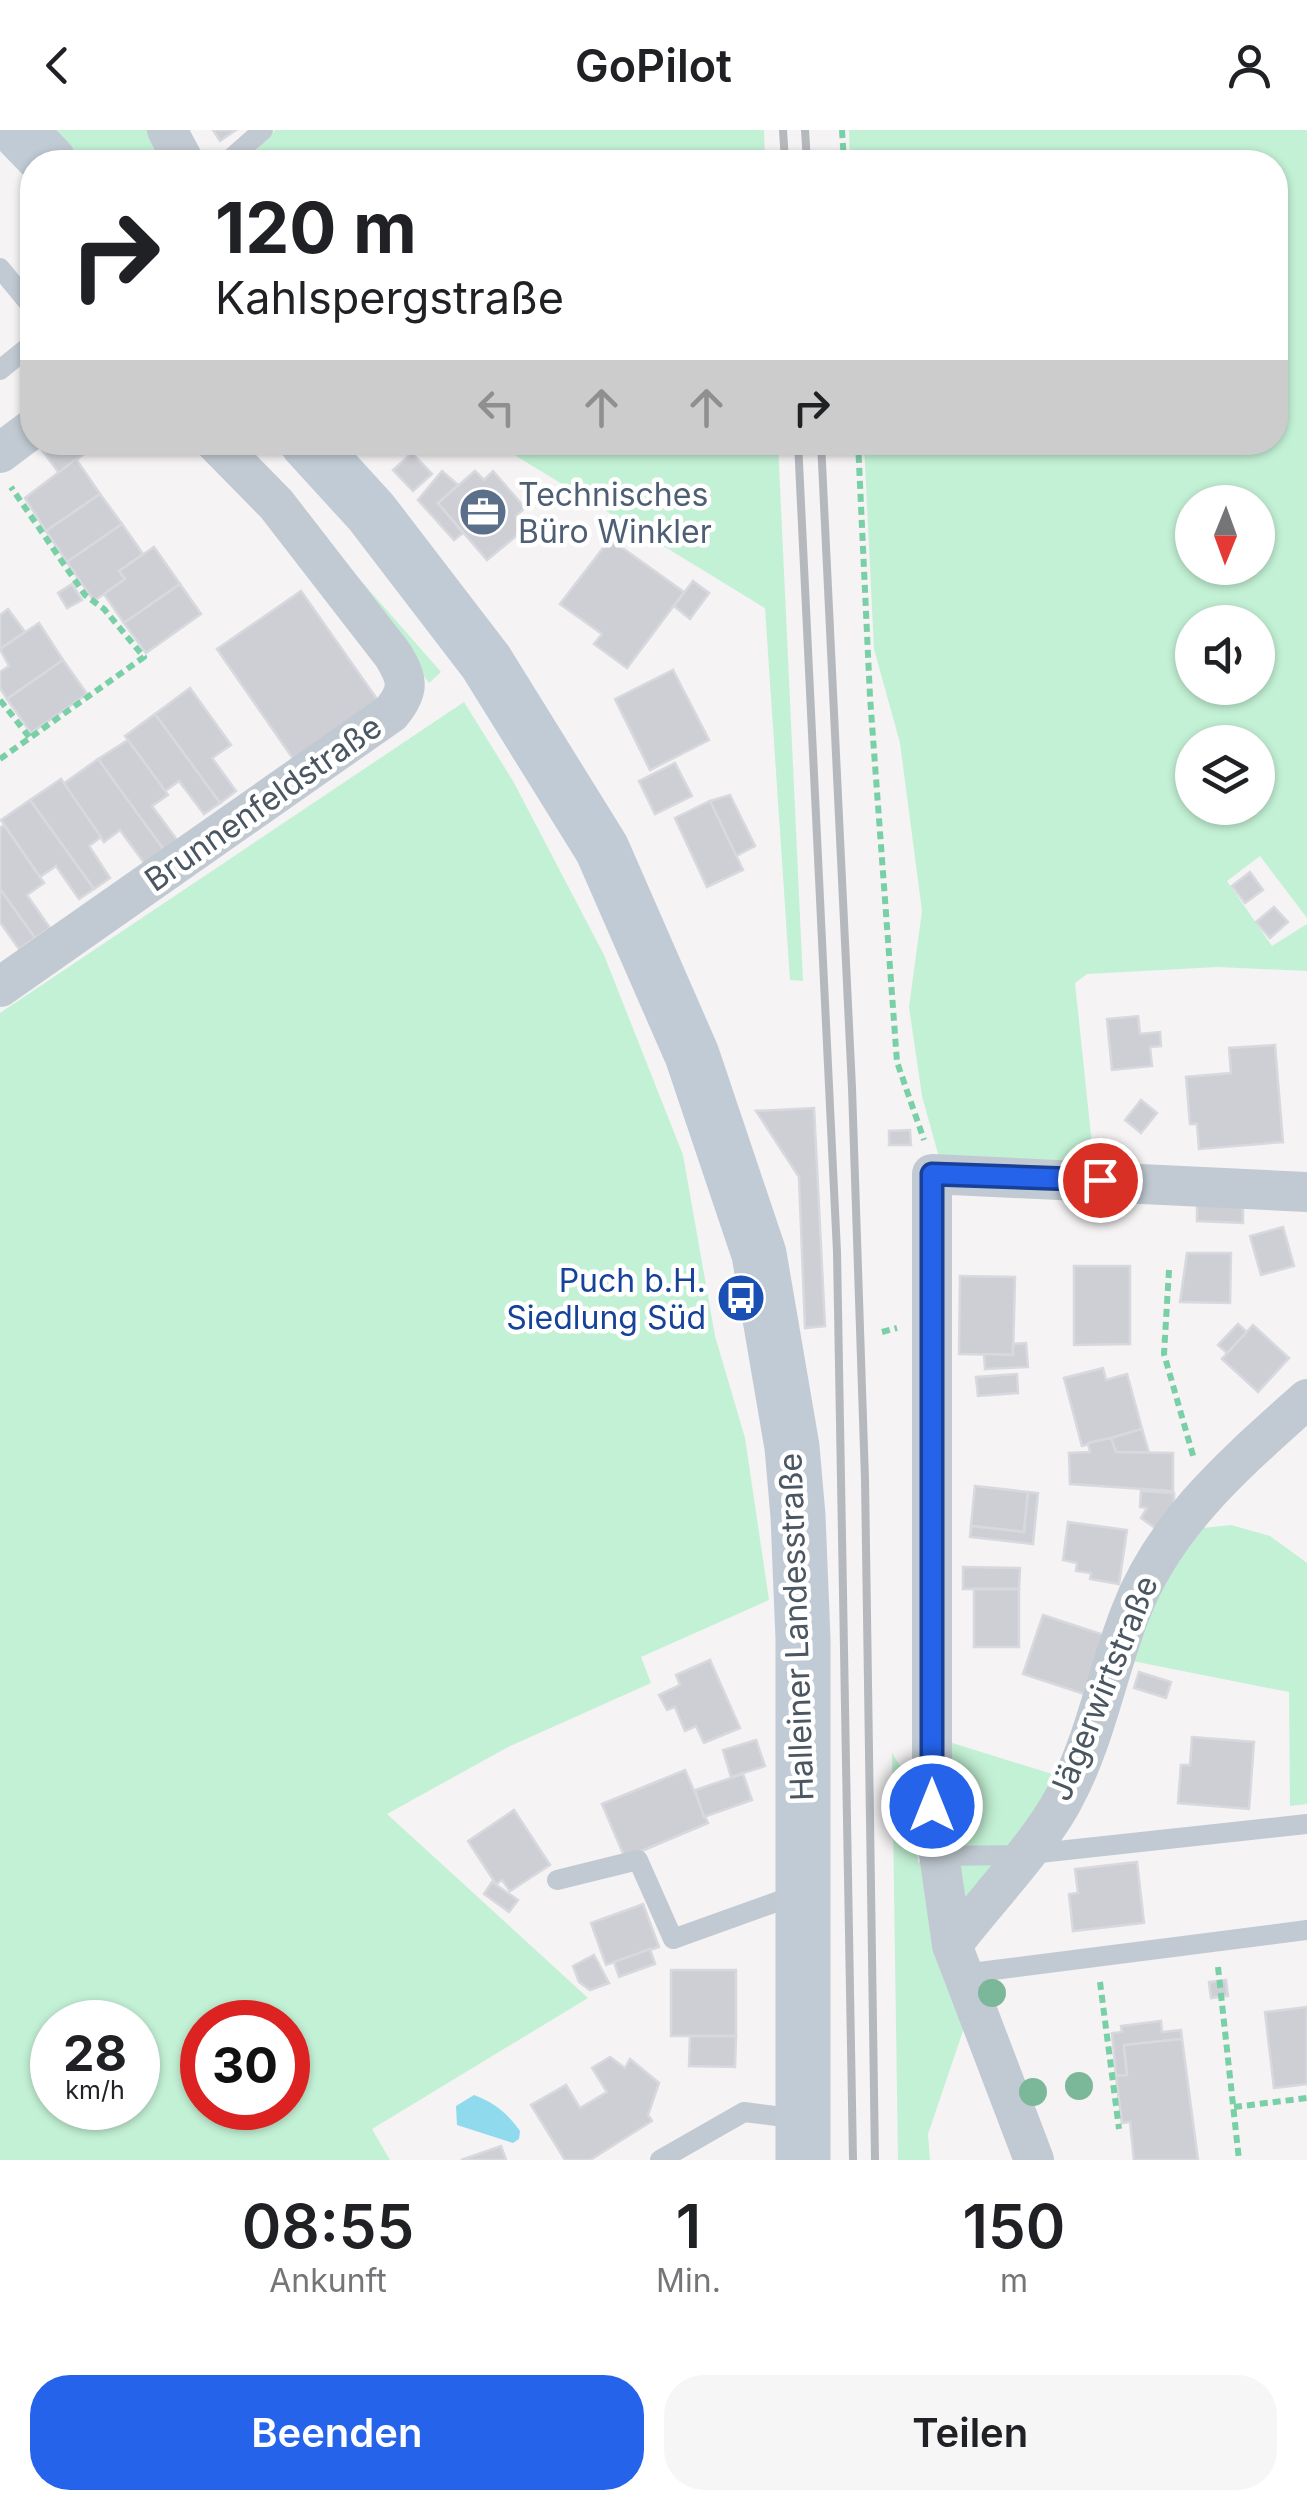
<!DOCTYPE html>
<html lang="de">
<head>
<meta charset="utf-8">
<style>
	body { margin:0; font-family:Inter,sans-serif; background:#f6f6f6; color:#202124; height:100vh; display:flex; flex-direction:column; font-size:38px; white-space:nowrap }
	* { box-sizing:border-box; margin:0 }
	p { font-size:32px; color:#757577 }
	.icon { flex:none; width:55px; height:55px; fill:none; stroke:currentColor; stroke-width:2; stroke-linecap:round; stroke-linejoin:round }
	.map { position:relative; height:2030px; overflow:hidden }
	.side { display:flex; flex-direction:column; background:#fff; flex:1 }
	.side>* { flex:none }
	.banner { position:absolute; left:20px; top:20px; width:1268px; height:305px; border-radius:40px; box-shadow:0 2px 8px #0004; background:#fff; color:#202124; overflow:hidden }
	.needle { width:65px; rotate:181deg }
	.controls { position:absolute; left:1175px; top:355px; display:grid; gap:20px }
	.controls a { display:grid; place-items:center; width:100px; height:100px; border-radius:50%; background:#fff; box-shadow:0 2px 8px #0004; font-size:50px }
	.speed { position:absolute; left:30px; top:1870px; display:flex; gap:20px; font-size:50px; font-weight:700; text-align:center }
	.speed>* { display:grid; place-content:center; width:130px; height:130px; border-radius:50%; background:#fff; box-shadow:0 2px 8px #0004; line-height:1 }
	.speed small { font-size:25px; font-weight:400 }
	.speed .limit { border:15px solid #d22; background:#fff; color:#111 }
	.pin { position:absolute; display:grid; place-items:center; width:85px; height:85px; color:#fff; margin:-42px; border:5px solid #fff; border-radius:50%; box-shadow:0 2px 10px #0007 }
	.me { position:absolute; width:110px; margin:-55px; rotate:0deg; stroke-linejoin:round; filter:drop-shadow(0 0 8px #0008) }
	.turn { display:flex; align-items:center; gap:35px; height:210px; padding:0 30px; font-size:45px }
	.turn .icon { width:130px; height:130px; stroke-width:2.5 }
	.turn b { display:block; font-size:70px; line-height:85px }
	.lanes { display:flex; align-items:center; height:95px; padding:0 30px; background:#0003; justify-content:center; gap:50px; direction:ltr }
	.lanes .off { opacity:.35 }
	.eta { display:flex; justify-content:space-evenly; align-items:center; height:170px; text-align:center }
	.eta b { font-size:60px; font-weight:600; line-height:70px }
	.primary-button { display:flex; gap:20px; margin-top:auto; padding:20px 30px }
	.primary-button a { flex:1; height:115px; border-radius:40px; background:#2563eb; color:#fff; font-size:40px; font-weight:600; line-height:115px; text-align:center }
	.primary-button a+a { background:#f6f6f6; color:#202124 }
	header { display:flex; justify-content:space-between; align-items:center; height:130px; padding:0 30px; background:#fff; font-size:45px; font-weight:600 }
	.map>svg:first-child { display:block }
</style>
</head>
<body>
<header><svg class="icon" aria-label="back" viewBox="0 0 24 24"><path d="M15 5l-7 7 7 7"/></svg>GoPilot<svg class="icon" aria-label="person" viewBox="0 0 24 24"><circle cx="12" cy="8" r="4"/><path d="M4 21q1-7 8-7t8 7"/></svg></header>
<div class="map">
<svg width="1307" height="2030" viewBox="0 0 1307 2030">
	<rect width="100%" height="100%" fill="#f5f3f3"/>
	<g fill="#c3f1d5" fill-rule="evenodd">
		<path d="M47 0H152L168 32H74Z"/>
		<path d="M275 0H764L765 32H245Z"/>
		<path d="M849 0H1307V788L1260 726 1227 751 1272 816 1307 794V841L1217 837 1087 844 1075 853 1094 1034 940 1031 922 966 909 877 922 781 900 613 874 519 864 313 1275 312V32H850ZM1192 372H1258V438H1192ZM1192 492H1258V558H1192ZM1192 612H1258V678H1192Z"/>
		<path d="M495 313H778L803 851 790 850 765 478Z"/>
		<path d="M334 420 441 542 429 553Z"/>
		<path d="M464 572 513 651 604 825 683 1025 715 1206 745 1308 769 1470 641 1527 651 1553 508 1617 387 1684 588 1868 372 1999 390 2030H0V883ZM52 1892H138V1978H52ZM202 1892H288V1978H202Z"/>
		<path d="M1231 1395 1270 1406 1307 1433V1674L1290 1676 1289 1562 1127 1530 1158 1447 1203 1398Z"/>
		<path d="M949 1612 1068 1649 971 1817 964 1898 928 2004 930 2030H898L892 1623 913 1656 918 1732 951 1734Z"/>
	</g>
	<path fill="#90daee" d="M474 1965C495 1973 507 1983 520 2001L519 2009 513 2013 457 1995 456 1976Z"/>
	<g fill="#cdcfd5" stroke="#d7d9de" stroke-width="2.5">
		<path d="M213 0H236L220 11Z"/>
		<path d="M52 312H100L59 343 42 320Z"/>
		<path d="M412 323 432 344 413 361 393 340Z"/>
		<path d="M76 329 100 364 46 401 25 368Z"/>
		<path d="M442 341 458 355 438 373 463 403 454 410 418 370Z"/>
		<path d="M475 341 484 350 493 341 525 378 516 386 526 398 487 430 438 373Z"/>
		<path d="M100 364 122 394 67 432 46 401Z"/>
		<path d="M122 394 143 424 119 441 125 449 94 471 67 432Z"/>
		<path d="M610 409 684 462 627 538 594 514 602 504 560 474Z"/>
		<path d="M154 417 180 454 124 493 104 464 125 449 119 441Z"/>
		<path d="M693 451 709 463 690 489 674 476Z"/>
		<path d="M72 454 82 470 67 478 58 463Z"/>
		<path d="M180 454 201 484 146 523 124 493Z"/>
		<path d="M301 461 379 572 294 630 217 519Z"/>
		<path d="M8 479 25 502 0 519V485Z"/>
		<path d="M39 493 63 530 7 569 0 558V542L9 536 0 519Z"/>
		<path d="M63 530 87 564 31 603 7 569Z"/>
		<path d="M673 540 709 610 650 640 615 569Z"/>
		<path d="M190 558 231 615 212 628 236 661 220 673 155 584Z"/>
		<path d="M155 584 220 673 204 684 179 651 165 661 125 606Z"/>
		<path d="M128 610 168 665 152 676 177 710 164 720 98 629Z"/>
		<path d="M98 629 164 720 145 734 120 700 104 712 63 654Z"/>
		<path d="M675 633 692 666 655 684 639 651Z"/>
		<path d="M61 649 101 707 89 716 110 748 94 759 30 670Z"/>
		<path d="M730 665 755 716 736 726 710 671Z"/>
		<path d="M30 670 94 759 79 769 56 736 40 747 1 690Z"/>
		<path d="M710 671 743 740 707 757 675 688Z"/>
		<path d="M4 695 44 753 27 765 50 798 35 808 0 759V698Z"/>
		<path d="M1250 742 1263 760 1245 773 1232 756Z"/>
		<path d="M0 759 35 808 19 819 0 792Z"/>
		<path d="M1274 777 1288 792 1270 808 1256 792Z"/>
		<path d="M1138 886 1140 904 1160 902 1161 916 1150 917 1152 936 1112 940 1107 889Z"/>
		<path d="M1275 915 1283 1012 1199 1019 1197 994H1190L1186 947 1231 943 1229 918Z"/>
		<path d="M1141 970 1157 983 1141 1003 1125 990Z"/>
		<path d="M814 978 825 1196 805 1198 799 1047 756 981Z"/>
		<path d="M910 1000 911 1015H889V1001Z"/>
		<path d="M1197 1068 1243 1069V1093L1197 1091Z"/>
		<path d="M1283 1097 1294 1136 1261 1145 1250 1106Z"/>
		<path d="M1187 1123H1231L1230 1173 1180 1172Z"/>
		<path d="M1074 1136H1130V1214L1074 1215Z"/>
		<path d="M960 1146 1015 1147 1013 1225 959 1224Z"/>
		<path d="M1238 1194 1247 1202 1227 1223 1218 1215Z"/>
		<path d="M1253 1195 1289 1228 1258 1262 1222 1229Z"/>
		<path d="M1026 1213 1028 1237 985 1239 984 1224 1013 1225V1214Z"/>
		<path d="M1103 1238 1106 1250 1127 1244 1142 1299 1082 1316 1064 1248Z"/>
		<path d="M1017 1244 1018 1263 978 1266 976 1247Z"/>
		<path d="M1142 1299 1149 1323 1116 1322 1111 1308Z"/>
		<path d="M1111 1308 1116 1322 1173 1323V1361L1070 1354 1069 1323 1090 1322 1088 1313Z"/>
		<path d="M975 1356 1028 1362 1024 1402 971 1396Z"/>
		<path d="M1141 1361 1174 1363V1378L1158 1400 1141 1388 1147 1378 1140 1377Z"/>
		<path d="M1028 1362 1038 1363 1033 1414 970 1407 971 1396 1024 1402Z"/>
		<path d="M1068 1392 1127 1400 1119 1454 1090 1449 1091 1443 1076 1441 1077 1433 1063 1430Z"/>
		<path d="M963 1437 1020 1438 1019 1459H963Z"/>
		<rect x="974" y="1459" width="45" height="58"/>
		<path d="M1043 1485 1104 1505 1084 1564 1023 1544Z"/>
		<path d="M710 1530 740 1598 704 1613 696 1596 685 1601 675 1577 667 1580 659 1565 680 1555 676 1545Z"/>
		<path d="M1139 1542 1171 1552 1166 1568 1134 1558Z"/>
		<path d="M1192 1607 1254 1612 1249 1679 1178 1673 1181 1635H1190Z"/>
		<path d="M756 1610 765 1636 731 1647 723 1620Z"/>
		<path d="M685 1640 708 1693 625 1728 602 1674Z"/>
		<path d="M743 1644 752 1670 704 1687 695 1660Z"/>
		<path d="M514 1680 550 1735 510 1761 502 1750 496 1754 468 1711Z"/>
		<path d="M1137 1732 1144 1793 1073 1801 1069 1764 1078 1763 1075 1739Z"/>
		<path d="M492 1752 518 1770 509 1782 484 1764Z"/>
		<path d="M643 1774 659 1817 606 1835 591 1793Z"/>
		<path d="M650 1819 655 1834 619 1847 614 1832Z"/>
		<path d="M594 1825 609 1853 590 1860 579 1852 573 1836Z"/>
		<rect x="671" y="1840" width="65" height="66"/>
		<path d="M1226 1850 1228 1866 1211 1868 1209 1852Z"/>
		<path d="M1307 1877V1954L1274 1958 1265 1882Z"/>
		<path d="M1161 1891 1162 1902 1181 1900 1182 1909 1124 1915 1127 1945 1116 1946 1112 1903 1122 1902 1121 1896Z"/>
		<path d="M690 1906H736L735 1937 689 1936Z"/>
		<path d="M1182 1909 1198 2030H1134L1130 1992 1122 1993 1116 1946 1127 1945 1124 1915Z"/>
		<path d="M610 1927 625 1938 630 1929 659 1953 648 1985 652 1991 590 2030H565L531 1975 566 1955 580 1978 607 1962 592 1938Z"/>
		<path d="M501 2016 506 2030H461Z"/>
	</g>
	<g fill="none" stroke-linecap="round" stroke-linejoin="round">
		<g stroke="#7ad0a6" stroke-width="6" stroke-dasharray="8 5" stroke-linecap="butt">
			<path d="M842 0 844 32"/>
			<path d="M858 312 870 567 897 932 924 1010"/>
			<path d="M0 570 30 608"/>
			<path d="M0 629 144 527 104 479 85 465 11 357"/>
			<path d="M1169 1140 1164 1224 1194 1329"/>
			<path d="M882 1202 897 1198"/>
			<path d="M1218 1837 1239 2030"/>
			<path d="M1100 1852 1119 1999"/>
			<path d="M1234 1977 1307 1968"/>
		</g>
		<g stroke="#c1cad2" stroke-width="20">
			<path d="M227 32 263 0"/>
			<path d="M0 138 32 177"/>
			<path d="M0 240 32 214"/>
			<path d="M939 1726 1021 1725 1307 1694"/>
			<path d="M557 1750 638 1730 673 1809 801 1763"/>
			<path d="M963 1844 1307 1800"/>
			<path d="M660 2030 744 1982 800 1989"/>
		</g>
		<g stroke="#c1cad2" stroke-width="40">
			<path d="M167 0 184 32"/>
			<path d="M0 323 32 299"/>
			<path d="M0 857 391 583C410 560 408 550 393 525L276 374 215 312"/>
			<path d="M952 1815C984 1773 1039 1715 1063 1670 1095 1612 1106 1545 1130 1484 1164 1393 1237 1332 1307 1269"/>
			<path d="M1034 2030 952 1815 932 1675V1044L1307 1062"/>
		</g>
		<g stroke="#c1cbd6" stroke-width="55">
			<path d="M18 0 49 32"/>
			<path d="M307 312 371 382 486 532 602 719 692 925 759 1124 792 1317 798 1386 803 1509V2030"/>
		</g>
		<g stroke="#b5b8bd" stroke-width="8">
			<path d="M783 0 785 32"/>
			<path d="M805 0 807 32"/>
			<path d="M798 312 837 1122 853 2030"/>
			<path d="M821 312 852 958 865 1349 875 2030"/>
		</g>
	</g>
	<g fill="#7bb799">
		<circle cx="992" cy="1863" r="14"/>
		<circle cx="1079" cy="1956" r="14"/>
		<circle cx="1033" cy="1962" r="14"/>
	</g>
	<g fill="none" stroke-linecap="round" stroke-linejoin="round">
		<g stroke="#184099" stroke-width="25">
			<path id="route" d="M932 1676V1044L1100 1050"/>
		</g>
		<use href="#route" stroke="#2563eb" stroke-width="18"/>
	</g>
	<defs>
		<g id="office-disc" transform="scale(2.5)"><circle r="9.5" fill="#5c6f8a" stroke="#fff"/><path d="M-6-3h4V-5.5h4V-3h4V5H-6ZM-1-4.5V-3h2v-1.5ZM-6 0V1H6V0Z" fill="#fff"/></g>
		<g id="bus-disc" transform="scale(2.5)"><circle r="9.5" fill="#1a4fb4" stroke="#fff"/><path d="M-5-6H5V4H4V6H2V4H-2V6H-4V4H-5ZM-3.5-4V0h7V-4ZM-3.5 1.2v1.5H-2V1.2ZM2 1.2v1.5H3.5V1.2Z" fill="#fff"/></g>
	</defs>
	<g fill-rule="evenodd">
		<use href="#office-disc" x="483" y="382"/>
		<use href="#bus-disc" x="741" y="1168"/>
	</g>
	<g text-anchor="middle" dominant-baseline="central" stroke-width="9" stroke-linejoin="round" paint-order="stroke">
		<g font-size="32" fill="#4e5e75" stroke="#fff" text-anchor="start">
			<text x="518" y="364">Technisches<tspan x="518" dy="37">Büro Winkler</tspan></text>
		</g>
		<g font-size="32" fill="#4a5661" stroke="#fff">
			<text transform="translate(263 673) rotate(-35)">Brunnenfeldstraße</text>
			<text transform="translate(796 1497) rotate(-92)">Halleiner Landesstraße</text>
			<text transform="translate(1103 1558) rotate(-68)">Jägerwirtstraße</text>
		</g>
		<g font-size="32" fill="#164399" stroke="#fff" text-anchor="end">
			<text x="706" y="1150">Puch b.H.<tspan x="706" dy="37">Siedlung Süd</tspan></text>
		</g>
	</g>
</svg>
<div class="controls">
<a><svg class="needle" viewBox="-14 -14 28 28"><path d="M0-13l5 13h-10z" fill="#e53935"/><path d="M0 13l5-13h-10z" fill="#757577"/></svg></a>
<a><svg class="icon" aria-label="sound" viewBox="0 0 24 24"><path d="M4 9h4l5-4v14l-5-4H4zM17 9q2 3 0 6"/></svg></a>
<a><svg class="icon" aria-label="layers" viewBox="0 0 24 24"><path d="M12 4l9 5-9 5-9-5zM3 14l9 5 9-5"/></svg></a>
</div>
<div class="speed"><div>28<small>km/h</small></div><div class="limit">30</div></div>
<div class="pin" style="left:1100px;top:1050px;background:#d93025"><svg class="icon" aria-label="arrive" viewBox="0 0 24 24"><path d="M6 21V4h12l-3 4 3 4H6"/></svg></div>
<svg class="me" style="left:932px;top:1676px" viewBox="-20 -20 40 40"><circle r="17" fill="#2563eb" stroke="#fff" stroke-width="3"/><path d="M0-11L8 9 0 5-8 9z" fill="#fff"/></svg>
<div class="banner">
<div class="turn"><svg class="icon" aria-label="right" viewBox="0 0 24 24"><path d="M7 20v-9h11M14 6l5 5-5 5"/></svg><div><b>120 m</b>Kahlspergstraße</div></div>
<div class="lanes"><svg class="icon off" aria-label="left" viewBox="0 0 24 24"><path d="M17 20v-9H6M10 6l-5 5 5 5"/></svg><svg class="icon off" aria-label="ahead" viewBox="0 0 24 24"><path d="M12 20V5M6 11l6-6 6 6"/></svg><svg class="icon off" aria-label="ahead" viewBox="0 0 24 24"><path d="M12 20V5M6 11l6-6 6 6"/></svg><svg class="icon" aria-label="right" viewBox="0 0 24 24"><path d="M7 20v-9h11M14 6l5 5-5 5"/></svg></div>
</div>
</div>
<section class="side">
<div class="eta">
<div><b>08:55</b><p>Ankunft</p></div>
<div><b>1</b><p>Min.</p></div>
<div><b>150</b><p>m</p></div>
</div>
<div class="primary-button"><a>Beenden</a><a>Teilen</a></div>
</section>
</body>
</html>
